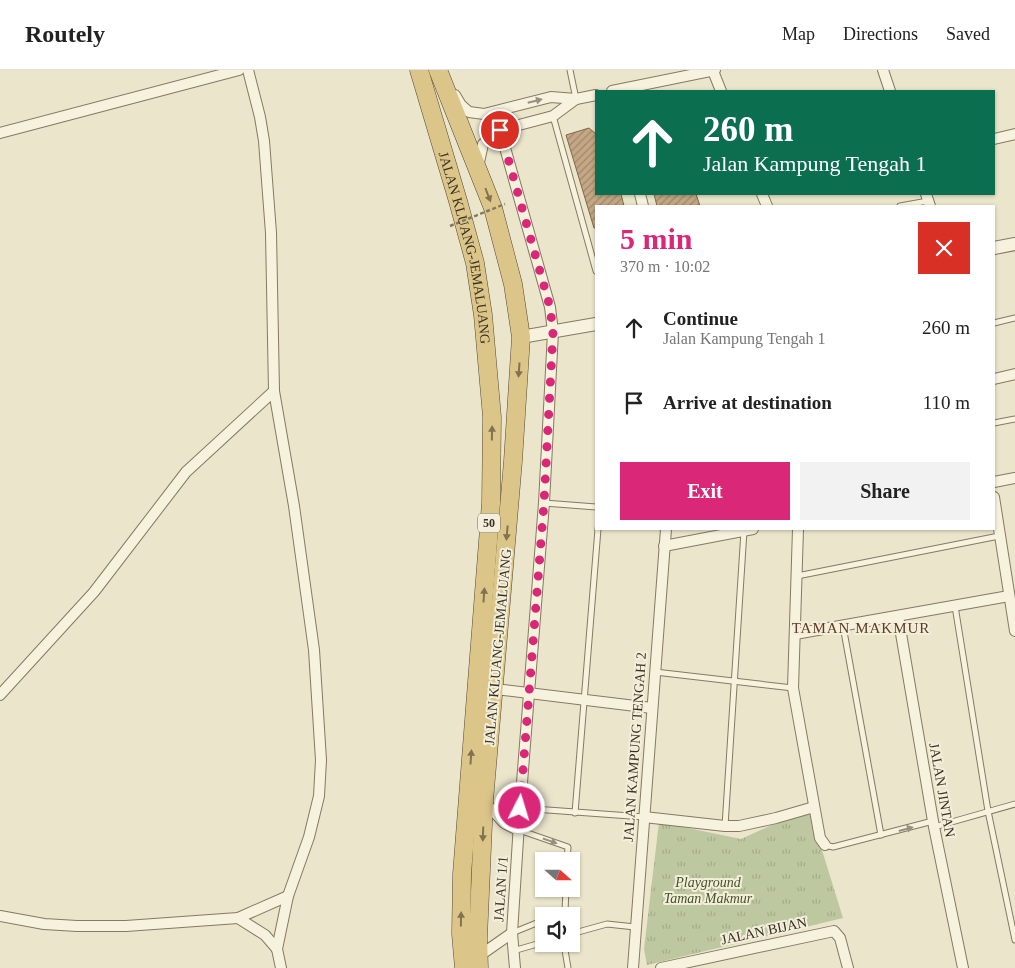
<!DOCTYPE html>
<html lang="en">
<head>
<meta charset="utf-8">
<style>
	body { margin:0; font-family:Georgia,serif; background:#f2f2f2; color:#222; height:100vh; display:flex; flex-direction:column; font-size:19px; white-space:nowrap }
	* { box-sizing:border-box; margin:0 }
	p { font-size:16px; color:#767676 }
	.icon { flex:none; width:28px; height:28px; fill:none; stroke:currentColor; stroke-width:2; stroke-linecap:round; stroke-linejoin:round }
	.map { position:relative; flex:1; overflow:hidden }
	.panel { position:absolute; left:595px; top:135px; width:400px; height:325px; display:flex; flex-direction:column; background:#fff; border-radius:0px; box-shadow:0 1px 4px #0004 }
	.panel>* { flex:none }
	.top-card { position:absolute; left:595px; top:20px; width:400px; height:105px; border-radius:0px; box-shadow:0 1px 4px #0004; background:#0b6e4f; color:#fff; overflow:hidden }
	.needle { width:32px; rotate:111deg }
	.buttons { position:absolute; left:535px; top:782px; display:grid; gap:10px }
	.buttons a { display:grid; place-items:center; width:45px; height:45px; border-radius:0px; background:#fff; box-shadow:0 1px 4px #0004; font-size:25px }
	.pin { position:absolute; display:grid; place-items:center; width:42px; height:42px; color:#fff; margin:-21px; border:2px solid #fff; border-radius:50%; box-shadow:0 1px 5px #0007 }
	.me { position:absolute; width:55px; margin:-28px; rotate:5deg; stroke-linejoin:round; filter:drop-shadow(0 0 4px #0008) }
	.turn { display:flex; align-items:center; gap:18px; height:105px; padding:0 25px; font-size:22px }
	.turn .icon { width:65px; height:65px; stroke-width:2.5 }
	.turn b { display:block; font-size:35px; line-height:42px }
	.round { display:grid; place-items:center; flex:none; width:52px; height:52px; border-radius:0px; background:#f2f2f2 }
	.head { display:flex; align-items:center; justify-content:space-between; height:85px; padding:0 25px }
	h1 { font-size:30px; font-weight:600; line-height:38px; color:#db2777 }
	.cta { display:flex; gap:10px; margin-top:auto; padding:10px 25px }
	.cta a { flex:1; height:58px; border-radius:0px; background:#db2777; color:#fff; font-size:20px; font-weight:600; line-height:58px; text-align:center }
	.cta a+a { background:#f2f2f2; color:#222 }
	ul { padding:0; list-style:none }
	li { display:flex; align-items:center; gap:15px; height:75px; padding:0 25px }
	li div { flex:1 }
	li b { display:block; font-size:19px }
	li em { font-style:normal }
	header { display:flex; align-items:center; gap:30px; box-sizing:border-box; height:70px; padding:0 25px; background:#fff; border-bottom:1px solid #e0e0e0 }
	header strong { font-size:24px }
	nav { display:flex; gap:28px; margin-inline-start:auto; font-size:18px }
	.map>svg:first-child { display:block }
</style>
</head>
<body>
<header>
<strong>Routely</strong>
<nav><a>Map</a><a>Directions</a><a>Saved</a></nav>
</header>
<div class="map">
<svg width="1015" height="898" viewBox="0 0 1015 898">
	<defs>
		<pattern id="park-tufts" width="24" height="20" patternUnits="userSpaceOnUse" patternTransform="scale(1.25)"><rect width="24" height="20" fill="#bec8a0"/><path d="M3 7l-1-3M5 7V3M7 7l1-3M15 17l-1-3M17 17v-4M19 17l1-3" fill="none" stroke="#a4ac8a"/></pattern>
		<pattern id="building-hatch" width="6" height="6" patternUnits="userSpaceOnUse" patternTransform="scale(1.25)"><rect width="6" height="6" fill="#c4a785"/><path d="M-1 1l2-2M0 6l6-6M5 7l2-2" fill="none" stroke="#a0886c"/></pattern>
	</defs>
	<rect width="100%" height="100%" fill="#eae5cb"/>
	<path fill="url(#park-tufts)" d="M809 738 843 848 647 895 644 879 659 752 741 769Z"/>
	<g fill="url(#building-hatch)" stroke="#826749">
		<path d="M589 58 596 64V124H621L624 136H596V158H594L566 65Z"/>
		<path d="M654 124H696L700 136H657Z"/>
	</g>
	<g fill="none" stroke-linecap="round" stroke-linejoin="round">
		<g stroke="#867961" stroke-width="7">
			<g id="service">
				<path d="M570 0 576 29"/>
				<path d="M553 46 596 201"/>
				<path d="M900 136 928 131"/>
				<path d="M994 253 1015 248"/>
				<path d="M994 353 1015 349"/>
				<path d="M544 433 596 437"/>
				<path d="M797 506 999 466"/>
				<path d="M955 536 988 741 1015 870"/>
				<path d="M843 556 881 765"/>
				<path d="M655 602 793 618"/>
				<path d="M520 738 644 747"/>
				<path d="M575 743 598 459"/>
				<path d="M725 756 744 461"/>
				<path d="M934 757 1015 734"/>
				<path d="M519 760 568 777 567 791"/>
				<path d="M825 775 833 777 933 751"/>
				<path d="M552 846 565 841 566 819"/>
				<path d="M512 863 544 850"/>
				<path d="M571 864 607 854 635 857"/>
				<path d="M564 874 568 898"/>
				<path d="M513 881 544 872"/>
			</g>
		</g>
		<g stroke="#867961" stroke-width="12">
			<g id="minor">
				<path d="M248 0 260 47 264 71 271 163 274 321 294 436 314 580 321 690 319 726 309 767 288 826 277 879 281 898"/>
				<path d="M883 0 890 21"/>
				<path d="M713 1 721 21"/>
				<path d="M612 21 715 0"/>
				<path d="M455 25 461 35 469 42 484 44 551 27 576 29 596 25"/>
				<path d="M500 60 550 237 553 262 544 433 520 738 512 863 515 898"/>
				<path d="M0 63 239 0"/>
				<path d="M994 69 1015 64"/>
				<path d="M478 97 483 74 500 60 553 46 576 29"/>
				<path d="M640 124 643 136"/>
				<path d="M762 124 767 136"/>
				<path d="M926 124 930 136"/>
				<path d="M994 309 1015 304"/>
				<path d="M994 412 1015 408"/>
				<path d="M994 427 1015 561"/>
				<path d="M798 459 793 618 820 768 825 775"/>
				<path d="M664 476 753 459"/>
				<path d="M898 546 934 757 963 898"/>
				<path d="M795 564 1009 526"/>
				<path d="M495 619 652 638"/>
				<path d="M0 625 94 522 186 402 274 321"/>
				<path d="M484 731 504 753 518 760"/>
				<path d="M644 747 725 756H739L776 748 814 737"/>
				<path d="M0 846 44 854 77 856H126L238 848 288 826"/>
				<path d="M238 848 265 865 277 879"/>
				<path d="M479 886 512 863"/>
				<path d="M633 898 666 459"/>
				<path d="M661 898 834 861 840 868 848 898"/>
			</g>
		</g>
		<g stroke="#867961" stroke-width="14">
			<g id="tertiary">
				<path d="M994 178 1015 174"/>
				<path d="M521 267 596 254"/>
			</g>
		</g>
		<g stroke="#544734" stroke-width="19">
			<g id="trunk">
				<path id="s1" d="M419 0 458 131 475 193 483 245 492 347 491 433 462 804 461 864 464 898"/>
				<path d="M438 0 493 138 513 214 521 267 513 391 484 731 478 868 479 898"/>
			</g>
		</g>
		<use href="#service" stroke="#f6f2de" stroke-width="5"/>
		<use href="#minor" stroke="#f6f2de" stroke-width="10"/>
		<use href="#tertiary" stroke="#f6f2de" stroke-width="12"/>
		<use href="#trunk" stroke="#dcc588" stroke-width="18"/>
		<path stroke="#867961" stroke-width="2.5" stroke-dasharray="4 2.5" stroke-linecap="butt" d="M450 156 505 134"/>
	</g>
	<defs><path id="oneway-solid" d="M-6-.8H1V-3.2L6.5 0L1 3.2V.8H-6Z" transform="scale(1.25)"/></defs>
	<g fill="#979180">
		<use href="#oneway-solid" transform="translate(535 31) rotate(-14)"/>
		<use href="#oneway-solid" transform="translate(906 759) rotate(-15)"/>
		<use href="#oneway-solid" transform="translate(550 771) rotate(19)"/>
	</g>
	<g fill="#827350">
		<use href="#oneway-solid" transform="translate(488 125) rotate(69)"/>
		<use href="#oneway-solid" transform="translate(519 300) rotate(94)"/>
		<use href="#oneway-solid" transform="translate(492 363) rotate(-89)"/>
		<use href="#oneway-solid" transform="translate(507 463) rotate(95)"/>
		<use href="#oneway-solid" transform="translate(484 525) rotate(-86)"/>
		<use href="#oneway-solid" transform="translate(471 687) rotate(-86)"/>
		<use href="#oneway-solid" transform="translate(483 764) rotate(92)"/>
		<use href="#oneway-solid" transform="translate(461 849) rotate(-89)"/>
	</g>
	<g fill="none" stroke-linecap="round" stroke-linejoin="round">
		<path stroke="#db2777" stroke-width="9" stroke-dasharray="0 16.2" d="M500 60 550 237 553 262 544 433 520 738"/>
	</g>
	<g text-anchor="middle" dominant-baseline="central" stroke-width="4" stroke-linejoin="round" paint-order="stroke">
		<rect fill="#f3efda" stroke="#70695a" stroke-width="1" x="478" y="443.5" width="22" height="19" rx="4"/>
		<g font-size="12" font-weight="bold" fill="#383023">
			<text x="489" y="453">50</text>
		</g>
		<g font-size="14" fill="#383023" stroke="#f3efda">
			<text stroke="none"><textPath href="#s1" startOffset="184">JALAN KLUANG-JEMALUANG</textPath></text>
			<text transform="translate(498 577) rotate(-85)">JALAN KLUANG-JEMALUANG</text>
			<text transform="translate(635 677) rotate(-86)">JALAN KAMPUNG TENGAH 2</text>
			<text transform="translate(942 720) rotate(80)">JALAN JINTAN</text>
			<text transform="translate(501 819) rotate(-86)">JALAN 1/1</text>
			<text transform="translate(764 861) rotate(-12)">JALAN BIJAN</text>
		</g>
		<g font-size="14" font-style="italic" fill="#44522b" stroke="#f3efda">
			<text x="708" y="812">Playground<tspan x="708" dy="16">Taman Makmur</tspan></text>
		</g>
		<g font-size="15" letter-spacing="1" fill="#603a27" stroke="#f3efda">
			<text x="861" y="558">TAMAN MAKMUR</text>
		</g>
	</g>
</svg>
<div class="buttons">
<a><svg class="needle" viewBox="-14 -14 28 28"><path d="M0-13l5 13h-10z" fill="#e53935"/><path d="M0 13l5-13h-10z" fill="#767676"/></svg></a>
<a><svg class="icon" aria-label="sound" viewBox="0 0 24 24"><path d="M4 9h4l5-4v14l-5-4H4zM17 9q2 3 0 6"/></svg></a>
</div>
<div class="pin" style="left:500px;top:60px;background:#d93025"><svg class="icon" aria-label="arrive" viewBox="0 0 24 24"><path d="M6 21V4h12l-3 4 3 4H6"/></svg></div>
<svg class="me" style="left:520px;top:738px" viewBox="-20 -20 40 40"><circle r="17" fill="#db2777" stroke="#fff" stroke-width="3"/><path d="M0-11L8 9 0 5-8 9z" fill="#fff"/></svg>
<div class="top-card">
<div class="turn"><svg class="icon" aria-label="ahead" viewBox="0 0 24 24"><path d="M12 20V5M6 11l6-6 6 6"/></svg><div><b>260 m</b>Jalan Kampung Tengah 1</div></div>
</div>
<section class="panel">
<div class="head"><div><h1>5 min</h1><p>370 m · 10:02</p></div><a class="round" style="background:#d93025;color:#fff"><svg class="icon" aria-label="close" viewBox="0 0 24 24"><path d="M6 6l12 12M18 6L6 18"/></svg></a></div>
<ul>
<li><svg class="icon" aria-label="ahead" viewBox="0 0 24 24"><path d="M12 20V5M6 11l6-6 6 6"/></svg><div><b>Continue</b><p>Jalan Kampung Tengah 1</p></div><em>260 m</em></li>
<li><svg class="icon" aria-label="arrive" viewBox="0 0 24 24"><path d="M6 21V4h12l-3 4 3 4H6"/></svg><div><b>Arrive at destination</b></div><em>110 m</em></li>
</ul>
<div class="cta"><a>Exit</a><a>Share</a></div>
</section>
</div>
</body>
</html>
